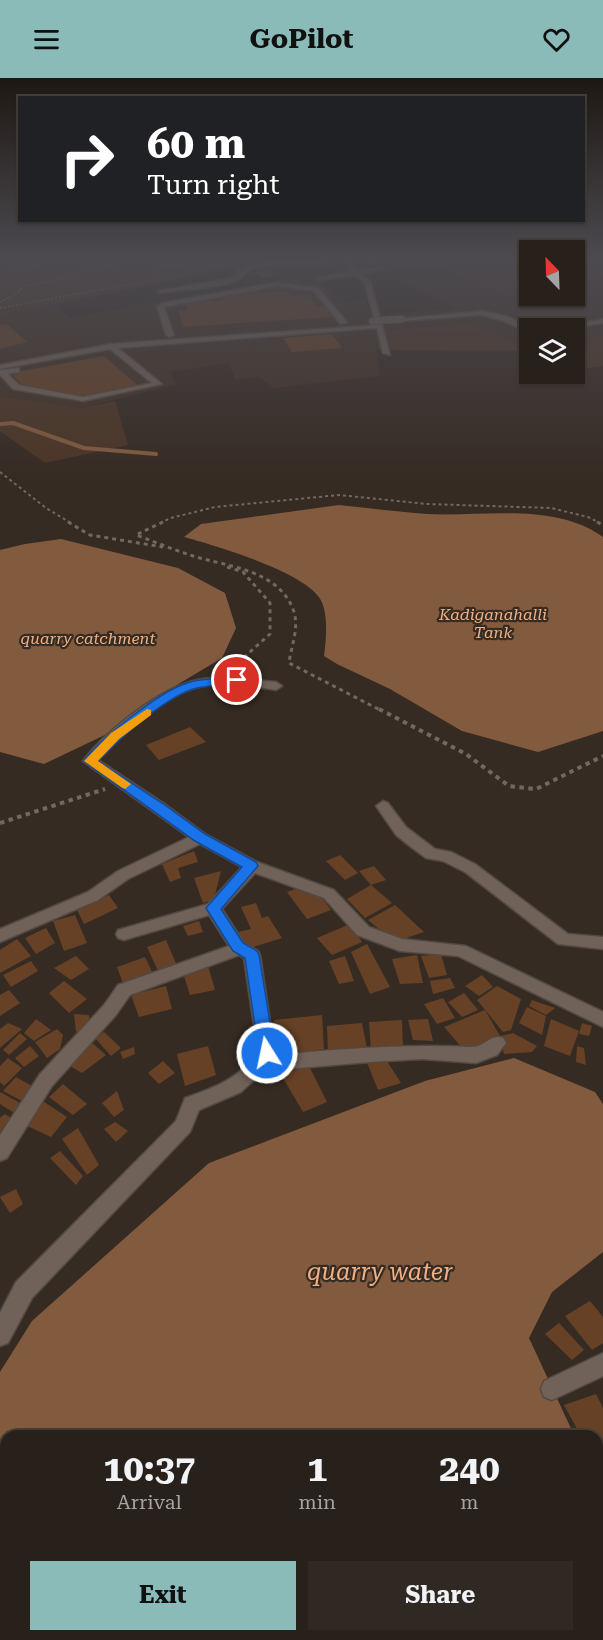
<!DOCTYPE html>
<html lang="en">
<head>
<meta charset="utf-8">
<style>
	body { margin:0; font-family:"Roboto Serif",serif; background:#302823; color:#f1f3f6; height:100vh; display:flex; flex-direction:column; font-size:22px; white-space:nowrap }
	* { box-sizing:border-box; margin:0 }
	p { font-size:20px; color:#a5a3a2 }
	.icon { flex:none; width:33px; height:33px; fill:none; stroke:currentColor; stroke-width:2; stroke-linecap:round; stroke-linejoin:round }
	.map { position:relative; flex:1; overflow:hidden }
	.details { position:absolute; left:0px; top:1352px; width:603px; height:212px; display:flex; flex-direction:column; background:#28201a; border-radius:18px 18px 0 0; box-shadow:0 2px 4px #0004,0 0 0 2px #443e39 }
	.details>* { flex:none }
	.guide { position:absolute; left:18px; top:18px; width:567px; height:126px; border-radius:0px; box-shadow:0 2px 4px #0004,0 0 0 2px #443e39; background:#202124; color:#fff; overflow:hidden }
	.needle { width:39px; rotate:337deg }
	.fabs { position:absolute; left:519px; top:162px; display:grid; gap:12px }
	.fabs a { display:grid; place-items:center; width:66px; height:66px; border-radius:0px; background:#28201a; box-shadow:0 2px 4px #0004,0 0 0 2px #443e39; font-size:30px }
	.pin { position:absolute; display:grid; place-items:center; width:51px; height:51px; color:#fff; margin:-26px; border:3px solid #fff; border-radius:50%; box-shadow:0 2px 6px #0007 }
	.me { position:absolute; width:66px; margin:-33px; rotate:350deg; stroke-linejoin:round; filter:drop-shadow(0 0 4px #0008) }
	.turn { display:flex; align-items:center; gap:21px; height:126px; padding:0 30px; font-size:27px }
	.turn .icon { width:78px; height:78px; stroke-width:2.5 }
	.turn b { display:block; font-size:42px; line-height:51px }
	.eta { display:flex; justify-content:space-evenly; align-items:center; height:102px; text-align:center }
	.eta b { font-size:36px; font-weight:700; line-height:42px }
	.button { display:flex; gap:12px; margin-top:auto; padding:12px 30px }
	.button a { flex:1; height:69px; border-radius:0px; background:#8bbbb9; color:#111; font-size:24px; font-weight:700; line-height:69px; text-align:center }
	.button a+a { background:#302823; color:#f1f3f6 }
	header { display:flex; justify-content:space-between; align-items:center; height:78px; padding:0 30px; background:#8bbbb9; color:#111; font-size:27px; font-weight:700 }
	.map>svg:first-child { display:block }
</style>
</head>
<body>
<header><svg class="icon" aria-label="menu" viewBox="0 0 24 24"><path d="M4 6h16M4 12h16M4 18h16"/></svg>GoPilot<svg class="icon" aria-label="heart" viewBox="0 0 24 24"><path d="M12 20l-8-8c-3-5 5-10 8-4 3-6 11-1 8 4z"/></svg></header>
<div class="map">
<svg width="603" height="1562" viewBox="0 0 603 1562">
	<rect width="100%" height="100%" fill="#362b23"/>
	<path fill="#433226" d="M447 193 508 219 529 214 530 218H574L575 204 603 198V256L575 261 574 250H530L529 269 523 270 476 244 375 253 379 298 274 310 259 299 235 302 229 285 170 294 177 306 82 330 0 318V237L56 226 69 240 293 200 302 204 315 203 346 224 364 221 372 238 456 230 396 200Z"/>
	<g fill="#4c3525">
		<path d="M0 181H219L240 189 0 237Z"/>
		<path d="M504 181H529V214L508 219 447 193Z"/>
		<path d="M575 181 603 182V198L575 204Z"/>
		<path d="M476 244 523 270 529 269V273L378 272 375 253Z"/>
		<path d="M603 256V288L579 291 575 288V261Z"/>
		<path d="M0 318 82 330 115 323 128 367 45 385 0 353Z"/>
	</g>
	<g fill="#825b3f">
		<path d="M339 427C369 430 398 434 427 436 484 439 554 424 603 459V653L538 674 462 653 390 611 337 586 324 578C326 562 328 543 323 527 315 496 213 467 184 459L201 446Z"/>
		<path d="M61 461 178 490 225 515 236 550 222 580 165 614 109 655 44 686 0 674V472L25 466Z"/>
		<path d="M514 980 595 1014 603 1026V1174L552 1214 529 1260 574 1357 6 1358V1557H597V1381L603 1385V1562H0V1294L32 1243 209 1085 425 1003Z"/>
	</g>
	<g fill="none" stroke-linecap="round" stroke-linejoin="round">
		<path stroke="#825b3f" stroke-width="4" d="M0 346 13 345 84 370 156 376"/>
	</g>
	<g fill="#664126">
		<path d="M268 192 275 198 261 200 255 194Z"/>
		<path d="M287 213 290 218 309 217 317 229H325L332 239 183 249 178 232H187L184 224 224 222 222 217Z"/>
		<path d="M0 246 8 247 27 264 0 271Z"/>
		<path d="M332 256 342 270 292 274 283 260Z"/>
		<path d="M104 278 137 307 80 318 21 306 11 295Z"/>
		<path d="M190 649 206 664 159 682 146 667Z"/>
		<path d="M194 773 198 784 178 790 181 800 170 804 162 786Z"/>
		<path d="M340 777 358 795 345 802 326 783Z"/>
		<path d="M374 788 386 802 371 807 359 793Z"/>
		<path d="M221 793 214 821 203 825 194 800Z"/>
		<path d="M371 807 392 825 365 840 347 821Z"/>
		<path d="M298 810 323 821 331 832 307 841 287 814Z"/>
		<path d="M109 817 118 830 84 846 77 832Z"/>
		<path d="M256 825 262 840 268 838 282 860 247 871 238 854 251 851 241 829Z"/>
		<path d="M395 827 424 854 403 861 385 856 368 842Z"/>
		<path d="M75 837 87 865 64 873 53 843Z"/>
		<path d="M199 843 203 854 188 858 183 848Z"/>
		<path d="M350 846 362 864 332 877 317 860Z"/>
		<path d="M46 850 55 865 36 876 25 860Z"/>
		<path d="M17 861 31 878 0 895V872Z"/>
		<path d="M166 862 177 888 159 895 147 869Z"/>
		<path d="M367 866 390 909 370 916 351 874Z"/>
		<path d="M441 876 447 897 429 900 421 878Z"/>
		<path d="M417 877 423 905 400 906 392 881Z"/>
		<path d="M76 878 89 891 71 902 54 890Z"/>
		<path d="M345 878 354 903 339 906 329 883Z"/>
		<path d="M145 879 154 898 124 908 117 889Z"/>
		<path d="M31 883 38 893 11 909 3 897Z"/>
		<path d="M207 884 215 912 190 917 182 892Z"/>
		<path d="M482 897 493 909 479 918 465 908Z"/>
		<path d="M450 900 455 910 433 916 430 903Z"/>
		<path d="M64 903 87 921 69 935 49 915Z"/>
		<path d="M166 908 172 931 139 939 131 917Z"/>
		<path d="M497 908 521 921 511 952 503 954 477 922Z"/>
		<path d="M9 912 20 925 0 938V917Z"/>
		<path d="M464 915 478 932 462 939 448 924Z"/>
		<path d="M443 920 455 940 437 946 424 926Z"/>
		<path d="M532 922 555 930 546 937 529 928Z"/>
		<path d="M527 929 546 938 542 957 519 945Z"/>
		<path d="M485 932 500 958 513 955 537 968 532 974 504 976 500 958 465 973 444 949Z"/>
		<path d="M74 936 89 937 90 949 76 954Z"/>
		<path d="M322 937 324 971 279 978 274 942Z"/>
		<path d="M36 941 51 952 34 963 24 955Z"/>
		<path d="M428 941 433 963 413 962 408 942Z"/>
		<path d="M551 941 579 953 570 978 544 968Z"/>
		<path d="M402 942 403 970 371 972 369 944Z"/>
		<path d="M8 945 22 951 0 970V951Z"/>
		<path d="M362 945 367 970 328 975 327 948Z"/>
		<path d="M582 945 592 948 589 958 579 956Z"/>
		<path d="M57 951 63 957 60 971 47 980 35 964Z"/>
		<path d="M104 954 121 970 111 978 95 960Z"/>
		<path d="M20 955 27 961 9 977 3 972Z"/>
		<path d="M92 965 106 977 82 995 68 987Z"/>
		<path d="M30 968 39 978 24 989 15 980Z"/>
		<path d="M208 968 216 997 185 1008 177 976Z"/>
		<path d="M577 968 584 970 586 987 576 984Z"/>
		<path d="M134 969 135 976 123 981 120 974Z"/>
		<path d="M8 980 22 990 4 1008 0 1004V988Z"/>
		<path d="M385 980 401 1005 378 1012 366 982Z"/>
		<path d="M163 983 175 995 159 1006 148 995Z"/>
		<path d="M308 986 327 1024 303 1034 282 998Z"/>
		<path d="M16 999 32 1008 22 1023 3 1013Z"/>
		<path d="M63 1006 87 1026 73 1037 49 1019Z"/>
		<path d="M117 1013 124 1032 114 1039 102 1025Z"/>
		<path d="M0 1014 22 1026 16 1036 0 1026Z"/>
		<path d="M44 1024 67 1039 51 1059 25 1047Z"/>
		<path d="M5 1036 17 1044 0 1061V1040Z"/>
		<path d="M115 1044 128 1053 116 1064 104 1051Z"/>
		<path d="M78 1050 99 1087 87 1097 62 1061Z"/>
		<path d="M60 1073 83 1098 76 1107 50 1080Z"/>
		<path d="M16 1111 23 1126 10 1135 0 1119Z"/>
		<path d="M590 1223 603 1239V1265L592 1272 565 1238Z"/>
		<path d="M559 1245 584 1272 572 1282 545 1256Z"/>
		<path d="M596 1316 603 1330V1377L597 1376V1358H581L564 1327Z"/>
	</g>
	<g fill="none" stroke-linecap="round" stroke-linejoin="round">
		<g stroke="#534943" stroke-width="3">
			<g id="minor">
				<path d="M268 181 300 183 334 181C312 191 284 184 261 188 244 191 244 199 234 204 220 210 177 212 160 215L157 213 231 200 245 188 269 183Z"/>
				<path d="M339 181H346L359 192 381 189 384 191 362 196 370 203 390 277 383 275 377 250 118 270 162 306 83 323 13 311 0 297V292L19 290V294L8 296 19 307 83 319 152 305 110 271 0 291V287L111 266 376 247 364 204 356 197 319 202 316 200 352 193Z"/>
				<path d="M375 181H395L368 186 365 184Z"/>
				<path d="M278 204 318 210 347 244 340 246 314 213 278 208 164 229 174 257 170 259 166 257 157 229 162 225Z"/>
				<path d="M482 233 506 238 533 250 527 254 501 242 482 237 402 243 398 241Z"/>
				<path d="M603 241V245L571 250H557Z"/>
				<path d="M221 599 276 604 282 608 276 612C252 608 227 603 203 608 162 616 126 654 98 682L163 725 205 756 257 784 334 812 369 849 402 861 466 868 603 934V949L458 878 400 873 357 857 324 820 255 795 222 831 244 865 258 873 260 877 275 977C340 971 404 966 470 969 485 970 490 955 503 960L506 965 497 977 476 985 422 981 370 984 264 993 241 1014 199 1032 190 1054 32 1220 8 1265 0 1268V1235L16 1204 176 1043 185 1020C214 1010 240 1000 258 974L244 880 239 877 130 917 116 937 52 1008 7 1080 0 1083V1057L40 996 104 927 118 907 229 868 209 837 124 862 118 860 116 856 118 852 208 826 242 789 200 766 128 801 98 822 0 864V851L88 814 118 793 189 759 83 683C104 655 151 618 184 606 196 601 209 600 221 599Z"/>
				<path d="M383 723 388 725 406 749 435 771 451 774 475 786 568 856 603 859V871L558 866 465 794 443 783 426 780 411 769 396 757 376 728Z"/>
				<path d="M603 1275V1298L552 1322 544 1319 541 1311 544 1303Z"/>
			</g>
		</g>
		<g stroke="#726861" stroke-width="1.5" stroke-dasharray="2 2" stroke-linecap="butt">
			<path d="M88 181 129 182 204 191"/>
			<path d="M187 181 196 185 227 190"/>
			<path d="M8 192 27 190 53 181"/>
			<path d="M0 224 18 215 22 209 60 201 128 181"/>
			<path d="M0 230 209 192"/>
		</g>
		<g stroke="#726861" stroke-width="2" stroke-dasharray="3 3" stroke-linecap="butt">
			<path d="M0 394 46 430 71 445"/>
			<path d="M160 445 171 440 215 429 339 417 427 426 551 430 588 439 600 445"/>
		</g>
		<g stroke="#726861" stroke-width="3" stroke-dasharray="4 4" stroke-linecap="butt">
			<path d="M68 444 90 457 163 469"/>
			<path d="M163 444 136 457C155 464 174 472 193 478 229 489 280 492 294 534 299 551 291 569 289 585L382 633"/>
			<path d="M597 444 603 447"/>
			<path d="M227 489 243 494 270 525V556L232 590"/>
		</g>
		<g stroke="#726861" stroke-width="4" stroke-dasharray="4.5 4.5" stroke-linecap="butt">
			<path d="M379 631 466 676 509 708 536 711 603 678"/>
			<path d="M0 745 105 711"/>
		</g>
		<use href="#minor" fill="#706259" fill-rule="evenodd"/>
		<g stroke="#534943" stroke-width="8" stroke-linecap="butt">
			<path id="minor-bridge" d="M372 243 402 241"/>
		</g>
		<use href="#minor-bridge" stroke="#706259" stroke-width="7"/>
	</g>
	<linearGradient id="sky" x2="0" y2="1"><stop stop-color="#1e1813"/><stop offset="0.45" stop-color="#4c4a50"/><stop offset="1" stop-color="#4c4a50" stop-opacity="0"/></linearGradient>
	<rect width="603" height="400" fill="url(#sky)"/>
	<path fill="#1a73e8" stroke="#114b97" stroke-width="1.5" d="M237 599 243 602 241 605C225 608 206 606 190 612 160 624 121 659 98 683L162 725 205 756 256 784 258 788 221 831 243 865 257 873 259 877 275 975 272 980 267 982 261 980 259 975 245 880 233 873 206 830 242 789 195 763 84 683C101 660 159 614 187 605 202 600 221 601 237 599Z"/>
	<path fill="#f59e0b" d="M147 631 151 632V637L119 661 98 683 131 706 125 711 121 709 84 683 111 655Z"/>
	<g text-anchor="middle" dominant-baseline="central" stroke-width="4.5" stroke-linejoin="round" paint-order="stroke">
		<g font-size="16" font-style="italic" fill="#f0b083" stroke="#362b23">
			<text x="493" y="536">Kadiganahalli<tspan x="493" dy="18">Tank</tspan></text>
			<text x="88" y="560">quarry catchment</text>
		</g>
		<g font-size="24" font-style="italic" fill="#f0b083" stroke="#362b23">
			<text x="380" y="1194">quarry water</text>
		</g>
	</g>
</svg>
<div class="fabs">
<a><svg class="needle" viewBox="-14 -14 28 28"><path d="M0-13l5 13h-10z" fill="#e53935"/><path d="M0 13l5-13h-10z" fill="#a5a3a2"/></svg></a>
<a><svg class="icon" aria-label="layers" viewBox="0 0 24 24"><path d="M12 4l9 5-9 5-9-5zM3 14l9 5 9-5"/></svg></a>
</div>
<div class="pin" style="left:237px;top:602px;background:#d93025"><svg class="icon" aria-label="arrive" viewBox="0 0 24 24"><path d="M6 21V4h12l-3 4 3 4H6"/></svg></div>
<svg class="me" style="left:267px;top:975px" viewBox="-20 -20 40 40"><circle r="17" fill="#1a73e8" stroke="#fff" stroke-width="3"/><path d="M0-11L8 9 0 5-8 9z" fill="#fff"/></svg>
<div class="guide">
<div class="turn"><svg class="icon" aria-label="right" viewBox="0 0 24 24"><path d="M7 20v-9h11M14 6l5 5-5 5"/></svg><div><b>60 m</b>Turn right</div></div>
</div>
<section class="details">
<div class="eta">
<div><b>10:37</b><p>Arrival</p></div>
<div><b>1</b><p>min</p></div>
<div><b>240</b><p>m</p></div>
</div>
<div class="button"><a>Exit</a><a>Share</a></div>
</section>
</div>
</body>
</html>
